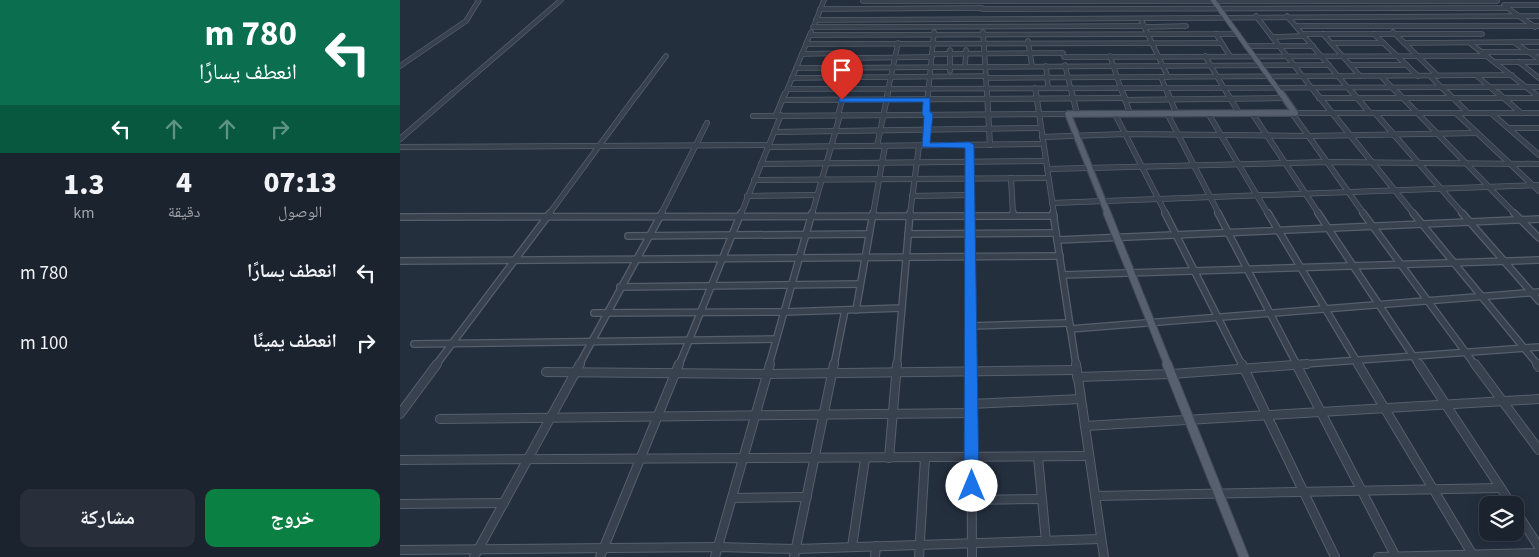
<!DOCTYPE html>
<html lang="ar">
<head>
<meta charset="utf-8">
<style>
	body { margin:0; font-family:"Source Sans 3","Noto Naskh Arabic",sans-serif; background:#282f3a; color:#f1f3f6; direction:rtl; height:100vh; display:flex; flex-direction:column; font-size:19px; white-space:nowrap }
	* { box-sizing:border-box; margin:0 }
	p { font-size:16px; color:#a0a4aa }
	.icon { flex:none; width:28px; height:28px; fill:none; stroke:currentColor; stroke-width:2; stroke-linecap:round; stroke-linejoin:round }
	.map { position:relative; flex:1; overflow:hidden; direction:ltr }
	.details { display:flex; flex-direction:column; background:#1b232e; width:400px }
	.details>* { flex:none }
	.banner { background:#0b6e4f; color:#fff; overflow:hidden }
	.buttons { position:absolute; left:1079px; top:496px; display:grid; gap:10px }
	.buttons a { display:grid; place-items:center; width:45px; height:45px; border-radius:10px; background:#1b232e; box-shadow:0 2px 12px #0003,0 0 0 1px #39404a; font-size:25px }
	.pin { position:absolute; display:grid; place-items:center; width:42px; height:42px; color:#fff; margin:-51px -21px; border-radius:50% 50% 50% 0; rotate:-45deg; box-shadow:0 0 5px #0007 }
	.pin .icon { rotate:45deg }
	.me { position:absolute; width:55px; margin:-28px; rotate:0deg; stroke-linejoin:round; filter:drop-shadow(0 0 4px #0008) }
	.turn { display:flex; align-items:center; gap:18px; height:105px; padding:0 20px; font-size:22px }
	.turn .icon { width:65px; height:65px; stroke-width:2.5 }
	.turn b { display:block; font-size:35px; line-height:42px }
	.lanes { display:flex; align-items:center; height:48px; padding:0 20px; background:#0003; justify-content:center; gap:25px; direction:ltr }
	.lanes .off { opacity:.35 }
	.eta { display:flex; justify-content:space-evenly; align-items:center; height:85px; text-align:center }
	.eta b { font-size:30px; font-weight:800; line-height:35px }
	.action { display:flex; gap:10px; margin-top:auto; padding:10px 20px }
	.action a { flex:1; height:58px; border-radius:10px; background:#0b8043; color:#fff; font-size:20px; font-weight:800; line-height:58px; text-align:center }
	.action a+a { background:#282f3a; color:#f1f3f6 }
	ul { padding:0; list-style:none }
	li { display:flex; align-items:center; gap:15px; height:70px; padding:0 20px }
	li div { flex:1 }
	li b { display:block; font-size:19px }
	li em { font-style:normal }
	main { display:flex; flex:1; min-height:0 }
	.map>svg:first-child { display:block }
</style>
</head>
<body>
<main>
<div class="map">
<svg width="1139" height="557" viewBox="0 0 1139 557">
	<rect width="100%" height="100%" fill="#242f3e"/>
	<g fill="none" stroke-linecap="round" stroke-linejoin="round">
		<g stroke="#565f6c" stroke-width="5.5">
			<g id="minor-far3">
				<path d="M463 1H1097"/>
				<path d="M1104 5H1139"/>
				<path d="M1106 7 1135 27"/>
				<path d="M420 9 582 8"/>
				<path d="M582 9 1108 8"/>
				<path d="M856 16 917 95"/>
				<path d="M887 16 954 95"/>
				<path d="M416 20 1139 16"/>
				<path d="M742 22 768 77"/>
				<path d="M415 23 424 0"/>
				<path d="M896 26H1139"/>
				<path d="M413 27 744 26"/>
				<path d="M745 27 786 26"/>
				<path d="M583 32 587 95"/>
				<path d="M993 32 1038 76"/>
				<path d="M816 34 830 56"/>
				<path d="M903 34H1082"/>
				<path d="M923 34 960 76"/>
				<path d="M974 34 1018 76"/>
				<path d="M410 35 838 34"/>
				<path d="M872 37 904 36"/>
				<path d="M628 41 632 66"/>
				<path d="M931 43H984"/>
				<path d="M1004 43 1139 42"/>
				<path d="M1070 43 1136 95"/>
				<path d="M1115 43 1139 59"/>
				<path d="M406 44 821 43"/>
				<path d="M846 46H913"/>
				<path d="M550 50V71"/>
				<path d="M1082 52H1139"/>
				<path d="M402 54 450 53"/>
				<path d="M532 54 663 53"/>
				<path d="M710 56 723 95"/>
				<path d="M805 56 828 95"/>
				<path d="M664 57 1087 56"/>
				<path d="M449 58 532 57"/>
				<path d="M1095 62H1139"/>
				<path d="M1119 62 1139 78"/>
				<path d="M665 65 672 95"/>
				<path d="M951 65H1007"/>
				<path d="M0 66 66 21 79 0"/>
				<path d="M646 66 648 88"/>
				<path d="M565 67 566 50"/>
				<path d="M396 68 929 65"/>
				<path d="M981 76 999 95"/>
				<path d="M1030 76 1049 95"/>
				<path d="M1077 76 1099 95"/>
				<path d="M761 77 768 95"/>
				<path d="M392 78 586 76"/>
				<path d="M586 78 1112 75"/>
				<path d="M635 88 636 95"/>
				<path d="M388 89 1139 87"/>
				<path d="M51 95 161 0"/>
				<path d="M237 95 266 56"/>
				<path d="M385 95 411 32"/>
				<path d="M444 95 451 67"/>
				<path d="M487 95 498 43"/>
				<path d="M528 95 534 32"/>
			</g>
		</g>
		<g stroke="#565f6c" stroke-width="6">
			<g id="minor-far2">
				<path d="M587 93 590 145"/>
				<path d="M636 93 654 214"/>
				<path d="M672 93 677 114"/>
				<path d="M723 93 730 114"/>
				<path d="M768 93 776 113"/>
				<path d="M827 93 839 113"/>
				<path d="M916 93 1014 214"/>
				<path d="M953 93 970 113"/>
				<path d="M998 93 1115 214"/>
				<path d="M1048 93 1068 113"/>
				<path d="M1098 93 1121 113"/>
				<path d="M1134 93 1139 97"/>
				<path d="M919 98H1139"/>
				<path d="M383 100 725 98"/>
				<path d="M725 100 884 98"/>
				<path d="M767 113 819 214"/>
				<path d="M808 113 868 214"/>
				<path d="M852 113 919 214"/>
				<path d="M892 113 964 214"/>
				<path d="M895 113H1139"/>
				<path d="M975 113 1063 214"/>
				<path d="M1056 113 1139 191"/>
				<path d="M1091 113 1139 155"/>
				<path d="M526 114 528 93"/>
				<path d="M715 114 766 214"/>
				<path d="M376 115 385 93"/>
				<path d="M438 115 444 93"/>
				<path d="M353 116 668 114"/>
				<path d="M1109 128H1139"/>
				<path d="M374 132 641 128"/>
				<path d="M642 137 725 134 909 136 1077 133"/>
				<path d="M0 139 53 93"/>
				<path d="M525 145 529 114"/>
				<path d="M570 145V214"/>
				<path d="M477 146 488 93"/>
				<path d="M0 147 368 145"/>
				<path d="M368 147 643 144"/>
				<path d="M361 164 646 161"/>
				<path d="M647 169 928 162 1139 164"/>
				<path d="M611 178 613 214"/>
				<path d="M354 180 648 178"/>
				<path d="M347 196 416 195"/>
				<path d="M512 196 570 195"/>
				<path d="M652 203 1139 185"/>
				<path d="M149 214 238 93"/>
				<path d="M261 214 307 123"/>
				<path d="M341 214 381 115"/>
				<path d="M412 214 440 115"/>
				<path d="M473 214 485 146"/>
				<path d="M510 214 519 146"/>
			</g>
		</g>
		<g stroke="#565f6c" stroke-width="8">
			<g id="minor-far1">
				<path d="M570 213 571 365"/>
				<path d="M613 213V216"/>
				<path d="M653 213 676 365"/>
				<path d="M765 213 842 365"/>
				<path d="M818 213 897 365"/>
				<path d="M868 213 959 365"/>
				<path d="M918 213 1019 365"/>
				<path d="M963 213 1075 365"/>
				<path d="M1013 213 1138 365"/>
				<path d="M1062 213 1139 301"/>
				<path d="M1114 213 1139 238"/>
				<path d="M0 217 654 216"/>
				<path d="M508 234 656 233"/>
				<path d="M228 236 469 234"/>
				<path d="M657 240 1139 219"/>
				<path d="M0 261 660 256"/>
				<path d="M663 275 1139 260"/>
				<path d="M220 287 460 284"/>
				<path d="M456 310 473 213"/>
				<path d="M194 313 384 312 502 308"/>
				<path d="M571 326 669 323"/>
				<path d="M670 329 1139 292"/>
				<path d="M14 344 376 339"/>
				<path d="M36 365 150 213"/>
				<path d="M179 365 262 213"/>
				<path d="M279 365 341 213"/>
				<path d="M369 365 412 213"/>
				<path d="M434 365 445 310"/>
				<path d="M497 365 510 213"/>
				<path d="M890 365 1139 347"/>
			</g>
		</g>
		<g stroke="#565f6c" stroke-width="10">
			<g id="minor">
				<path d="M571 364 572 557"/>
				<path d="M676 364 704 557"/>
				<path d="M842 364 935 557"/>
				<path d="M896 364 996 557"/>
				<path d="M958 364 1074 557"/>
				<path d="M1019 364 1112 505"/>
				<path d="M1075 364 1139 450"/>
				<path d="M1137 364 1139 367"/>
				<path d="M146 372 366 374 676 370"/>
				<path d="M677 377 772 374 907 364"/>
				<path d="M571 404 681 399"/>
				<path d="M0 414 37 364"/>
				<path d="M40 419 571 413"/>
				<path d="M685 426 1139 399"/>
				<path d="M638 457 646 541"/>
				<path d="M489 458 497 364"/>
				<path d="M0 460 689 456"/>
				<path d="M695 496 1100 488"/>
				<path d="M332 498 407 497"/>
				<path d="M572 500 642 499"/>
				<path d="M0 504 104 503"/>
				<path d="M1115 510 1139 547"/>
				<path d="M452 547 465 459"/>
				<path d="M0 550 318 547 396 549 701 539"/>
				<path d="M74 557 180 364"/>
				<path d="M200 557 279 364"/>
				<path d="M315 557 370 364"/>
				<path d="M394 557 434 364"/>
				<path d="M475 557 476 546"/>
				<path d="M519 557 525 458"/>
				<path d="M978 557 1139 553"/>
			</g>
		</g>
		<g stroke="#414a57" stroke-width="6">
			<path id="major-far3" d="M813 0 882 95"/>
		</g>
		<g stroke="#414a57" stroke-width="8">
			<g id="major-far2">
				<path d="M881 93 895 113"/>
				<path d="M708 214 668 114 895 113"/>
			</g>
		</g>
		<g stroke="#414a57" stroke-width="9">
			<path id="major-far1" d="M707 213 768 365"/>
		</g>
		<g stroke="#414a57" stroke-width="11">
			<path id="major" d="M767 364 844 557"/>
		</g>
		<use href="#minor-far3" stroke="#38414e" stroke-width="4"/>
		<use href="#minor-far2" stroke="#38414e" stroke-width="4.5"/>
		<use href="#minor-far1" stroke="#38414e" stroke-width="5.5"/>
		<use href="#minor" stroke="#38414e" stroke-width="8"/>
		<use href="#major-far3" stroke="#56606e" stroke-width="4.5"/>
		<use href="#major-far2" stroke="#56606e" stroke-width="5.5"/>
		<use href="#major-far1" stroke="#56606e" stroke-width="7"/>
		<use href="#major" stroke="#56606e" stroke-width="9"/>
	</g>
	<path fill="#1a73e8" stroke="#114b97" d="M439 98H530V112L533 114 530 143 570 142 574 145 579 486 577 491 572 493 566 491 564 486 565 148 522 147 524 117 522 114 523 102H439Z"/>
</svg>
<div class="buttons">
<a><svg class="icon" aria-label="layers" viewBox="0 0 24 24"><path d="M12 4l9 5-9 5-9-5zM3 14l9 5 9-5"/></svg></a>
</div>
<div class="pin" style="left:442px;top:100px;background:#d93025"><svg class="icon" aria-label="arrive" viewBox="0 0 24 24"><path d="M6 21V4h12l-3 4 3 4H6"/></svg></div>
<svg class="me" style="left:572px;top:486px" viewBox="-20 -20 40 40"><circle r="19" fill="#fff"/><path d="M0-13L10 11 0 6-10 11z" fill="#1a73e8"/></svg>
</div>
<section class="details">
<div class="banner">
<div class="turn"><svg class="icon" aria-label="left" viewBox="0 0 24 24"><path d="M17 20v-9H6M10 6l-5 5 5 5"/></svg><div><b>780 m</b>انعطف يسارًا</div></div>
<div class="lanes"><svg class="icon" aria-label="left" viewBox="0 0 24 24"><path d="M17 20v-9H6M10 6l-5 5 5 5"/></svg><svg class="icon off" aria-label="ahead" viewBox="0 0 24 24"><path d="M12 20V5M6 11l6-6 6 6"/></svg><svg class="icon off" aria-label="ahead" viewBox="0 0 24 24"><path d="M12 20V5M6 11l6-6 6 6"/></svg><svg class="icon off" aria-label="right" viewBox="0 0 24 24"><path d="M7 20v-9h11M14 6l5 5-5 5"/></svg></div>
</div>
<div class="eta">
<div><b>07:13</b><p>الوصول</p></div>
<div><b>4</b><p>دقيقة</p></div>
<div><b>1.3</b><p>km</p></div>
</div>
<ul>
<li><svg class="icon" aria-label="left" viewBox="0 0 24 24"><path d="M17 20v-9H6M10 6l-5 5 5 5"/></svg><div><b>انعطف يسارًا</b></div><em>780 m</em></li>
<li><svg class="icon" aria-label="right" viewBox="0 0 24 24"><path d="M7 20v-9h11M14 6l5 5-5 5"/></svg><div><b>انعطف يمينًا</b></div><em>100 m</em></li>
</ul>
<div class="action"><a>خروج</a><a>مشاركة</a></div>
</section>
</main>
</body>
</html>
